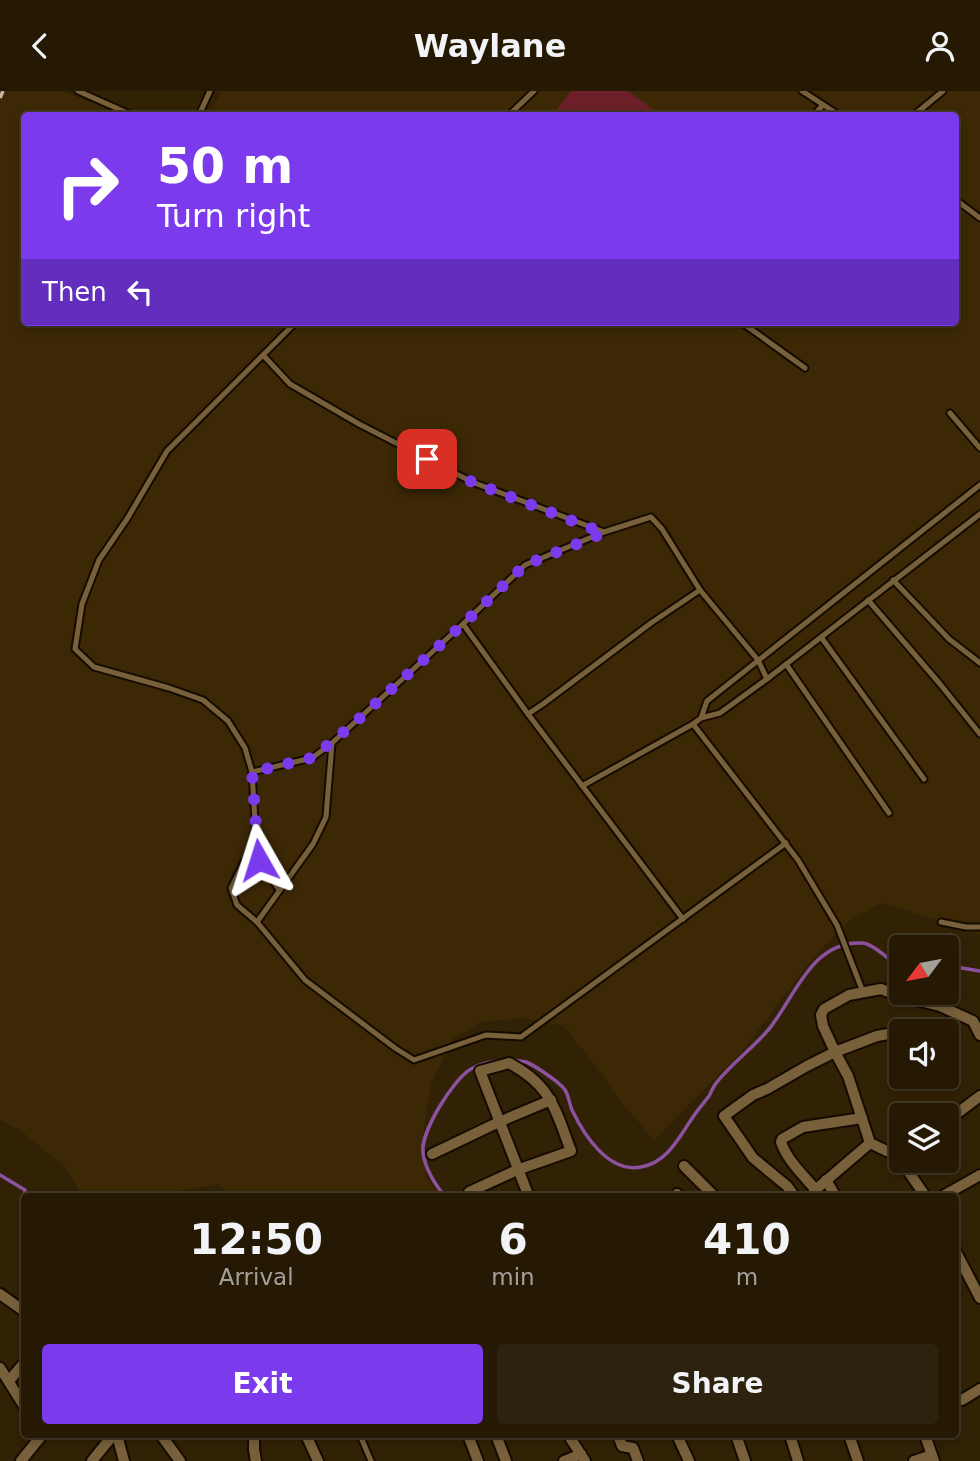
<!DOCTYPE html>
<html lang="en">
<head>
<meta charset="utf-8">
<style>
	body { margin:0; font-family:"DejaVu Sans",sans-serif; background:#2d220e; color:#f1f3f6; height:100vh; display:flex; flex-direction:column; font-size:26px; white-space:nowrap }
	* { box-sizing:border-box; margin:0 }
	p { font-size:23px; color:#a3a09a }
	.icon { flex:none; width:38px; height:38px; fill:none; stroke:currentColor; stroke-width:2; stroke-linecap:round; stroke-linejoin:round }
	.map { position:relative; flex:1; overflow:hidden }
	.side { position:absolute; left:21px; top:1102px; width:938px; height:245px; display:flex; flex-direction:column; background:#251904; border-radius:7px; box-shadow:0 4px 10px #0003,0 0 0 2px #423826 }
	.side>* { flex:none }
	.banner { position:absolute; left:21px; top:21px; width:938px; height:214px; border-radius:7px; box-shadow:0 4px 10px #0003,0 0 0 2px #423826; background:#7c3aed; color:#fff; overflow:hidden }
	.needle { width:46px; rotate:238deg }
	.fabs { position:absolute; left:889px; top:844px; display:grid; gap:14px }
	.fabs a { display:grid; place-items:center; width:70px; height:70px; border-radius:7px; background:#251904; box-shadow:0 4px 10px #0003,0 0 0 2px #423826; font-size:35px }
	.pin { position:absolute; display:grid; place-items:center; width:60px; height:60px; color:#fff; margin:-30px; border-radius:14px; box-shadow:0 4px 10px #0006 }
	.me { position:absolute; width:77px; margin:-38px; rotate:354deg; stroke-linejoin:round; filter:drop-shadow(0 0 5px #0008) }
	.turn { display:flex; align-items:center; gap:24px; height:147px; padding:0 21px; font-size:32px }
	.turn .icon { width:91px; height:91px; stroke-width:2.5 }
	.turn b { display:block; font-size:49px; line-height:60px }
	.then { display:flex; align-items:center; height:66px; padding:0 21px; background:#0003; gap:14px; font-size:26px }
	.eta { display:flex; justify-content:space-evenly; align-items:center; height:119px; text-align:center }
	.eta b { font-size:42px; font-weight:600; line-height:49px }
	.action { display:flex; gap:14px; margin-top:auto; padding:14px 21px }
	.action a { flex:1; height:80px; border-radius:7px; background:#7c3aed; color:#fff; font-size:28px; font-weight:600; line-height:80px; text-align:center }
	.action a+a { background:#2d220e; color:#f1f3f6 }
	header { display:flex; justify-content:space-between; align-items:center; height:91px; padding:0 21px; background:#251904; font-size:32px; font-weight:600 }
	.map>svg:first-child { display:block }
</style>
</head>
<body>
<header><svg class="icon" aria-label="back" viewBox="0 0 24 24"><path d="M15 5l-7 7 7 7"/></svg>Waylane<svg class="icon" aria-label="person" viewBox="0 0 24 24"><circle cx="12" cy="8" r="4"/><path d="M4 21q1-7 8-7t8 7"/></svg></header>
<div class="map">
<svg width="980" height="1370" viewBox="0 0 980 1370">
	<rect width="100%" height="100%" fill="#312105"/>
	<path fill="#3c2805" d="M0 0H63L122 24H24V231H956V24H211L221 0H980V844L947 832 882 812 850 829 816 863 743 959 654 1049 618 1007 597 977 564 935 523 927 481 931 453 948 431 993 423 1044 426 1087 443 1106H231L219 1093 145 1106H82L67 1078 20 1039 0 1029Z"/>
	<path fill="#6c1f29" d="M571 0H628L660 24H553Z"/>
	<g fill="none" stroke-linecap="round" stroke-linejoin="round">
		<g stroke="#8c52a0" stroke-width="3.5">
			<path d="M947 878 962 877 980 880"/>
			<path d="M510 969C516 969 521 970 526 971 534 974 561 992 565 999 569 1005 569 1012 572 1019 584 1044 608 1082 641 1076 668 1071 679 1046 693 1026 698 1018 704 1012 709 1005 712 1000 713 995 717 991 732 972 753 957 769 938 795 906 812 849 862 852 873 852 892 871 901 878"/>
			<path d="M0 1084 25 1099 21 1131 24 1136"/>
			<path d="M446 1106C436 1096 425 1077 423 1062 420 1042 453 988 471 978 480 973 492 970 503 970"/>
		</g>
		<g stroke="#160b00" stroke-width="9">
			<g id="lane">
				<path d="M78 0 132 24"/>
				<path d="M802 0 839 24"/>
				<path d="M199 24 210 0"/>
				<path d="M509 24 534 0"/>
				<path d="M814 24 823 14"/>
				<path d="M914 24 943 0"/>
				<path d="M956 109 980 127"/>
				<path d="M741 231 805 277"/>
				<path d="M263 264 290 293 359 333 472 391 604 441"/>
				<path d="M950 322 980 357"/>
				<path d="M893 489 949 548 980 572"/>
				<path d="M868 509 940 593 980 643"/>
				<path d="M463 533 528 623 683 828"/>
				<path d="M821 546 924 688"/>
				<path d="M786 573 889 722"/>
				<path d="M767 588 758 569 700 499 662 438 651 426 604 441 525 474 463 533 332 652 312 667 252 681 256 747 231 797 237 814 257 831 305 889 395 957 414 969 486 944 521 946 786 752"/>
				<path d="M528 623 543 613 651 532 700 499"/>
				<path d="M701 627 707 610 980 394"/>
				<path d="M693 633 798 769 837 834 863 901"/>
				<path d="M252 681 245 657 228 630 203 609 169 597 94 576 75 558 82 513 99 469 127 428 167 360 296 231"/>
				<path d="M582 695 693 633 701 627 720 622 767 588 980 423"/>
				<path d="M251 756 279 799"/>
				<path d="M257 831 313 753 326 726 332 652"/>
				<path d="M941 831 966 836H980"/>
				<path d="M360 1344 371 1370"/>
			</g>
		</g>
		<g stroke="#160b00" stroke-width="14">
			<g id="street">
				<path d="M894 942 877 945 835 961 823 935 821 924 824 918 849 904 881 898 899 905 940 915 973 930 980 944"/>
				<path d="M947 1030 980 1005"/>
				<path d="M870 1052 893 1063 908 1080 926 1106"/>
				<path d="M432 1063 499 1031 551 1009"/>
				<path d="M684 1075 715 1106"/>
				<path d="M826 1089 836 1106"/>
				<path d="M816 1099C803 1084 787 1069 781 1051L782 1048 803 1036 862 1027"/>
				<path d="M469 1101 517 1079 571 1060C555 1018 552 995 509 972L480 980 529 1106"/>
				<path d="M677 1103 679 1106"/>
				<path d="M795 1106 787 1095 753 1067 724 1025 753 1004 767 998 807 975 835 961 848 985 870 1052 814 1100 816 1103"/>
				<path d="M941 1106 980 1084"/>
				<path d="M956 1161 980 1207"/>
				<path d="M0 1203 24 1220"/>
				<path d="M0 1277 24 1315"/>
				<path d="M9 1290 24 1272"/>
				<path d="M956 1309H962L980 1298"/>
				<path d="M117 1344 124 1370"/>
				<path d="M161 1344 180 1370"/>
				<path d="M306 1344 318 1370"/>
				<path d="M468 1344 478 1370"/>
				<path d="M496 1344 506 1370"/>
				<path d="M573 1344 569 1345 585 1370"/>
				<path d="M618 1344 622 1355 633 1357 638 1370"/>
				<path d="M677 1344 689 1370"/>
				<path d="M736 1344 745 1370"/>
				<path d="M790 1344 798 1370"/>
				<path d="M849 1344 858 1370"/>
				<path d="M925 1344 934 1370"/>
				<path d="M254 1350V1359L256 1370"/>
				<path d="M21 1370 42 1344"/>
				<path d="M92 1370 113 1344"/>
				<path d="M564 1370 581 1363"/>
				<path d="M914 1370 932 1364"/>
			</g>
		</g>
		<use href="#lane" stroke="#78603b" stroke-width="5"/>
		<use href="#street" stroke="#78603b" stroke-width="10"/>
		<path stroke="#c3b7a3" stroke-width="3.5" stroke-dasharray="14 7" stroke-linecap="butt" d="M0 7 3 0"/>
	</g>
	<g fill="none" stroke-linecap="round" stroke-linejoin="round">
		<path stroke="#7c3aed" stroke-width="12" stroke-dasharray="0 21.6" d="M259 769 251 757 257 747 252 681 312 667 351 635 463 533 525 474 604 442 472 391 427 368"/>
	</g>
</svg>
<div class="fabs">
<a><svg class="needle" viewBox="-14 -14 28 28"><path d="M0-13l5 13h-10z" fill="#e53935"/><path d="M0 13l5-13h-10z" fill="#a3a09a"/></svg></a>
<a><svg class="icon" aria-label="sound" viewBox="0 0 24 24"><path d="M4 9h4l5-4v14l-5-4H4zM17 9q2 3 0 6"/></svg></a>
<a><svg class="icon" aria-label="layers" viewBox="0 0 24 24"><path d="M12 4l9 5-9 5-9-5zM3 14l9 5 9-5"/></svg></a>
</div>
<div class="pin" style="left:427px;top:368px;background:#d93025"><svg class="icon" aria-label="arrive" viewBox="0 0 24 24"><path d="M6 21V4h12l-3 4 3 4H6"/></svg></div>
<svg class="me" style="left:259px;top:769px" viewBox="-20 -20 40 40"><path d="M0-17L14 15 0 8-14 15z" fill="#7c3aed" stroke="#fff" stroke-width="4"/></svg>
<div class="banner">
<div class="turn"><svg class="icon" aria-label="right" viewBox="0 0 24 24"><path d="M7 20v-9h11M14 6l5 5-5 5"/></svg><div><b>50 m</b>Turn right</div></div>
<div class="then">Then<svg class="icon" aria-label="left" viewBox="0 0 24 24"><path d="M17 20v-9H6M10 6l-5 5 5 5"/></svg></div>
</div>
<section class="side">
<div class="eta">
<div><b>12:50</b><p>Arrival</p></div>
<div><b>6</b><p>min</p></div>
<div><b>410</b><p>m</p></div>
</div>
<div class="action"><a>Exit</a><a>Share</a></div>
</section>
</div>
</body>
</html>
